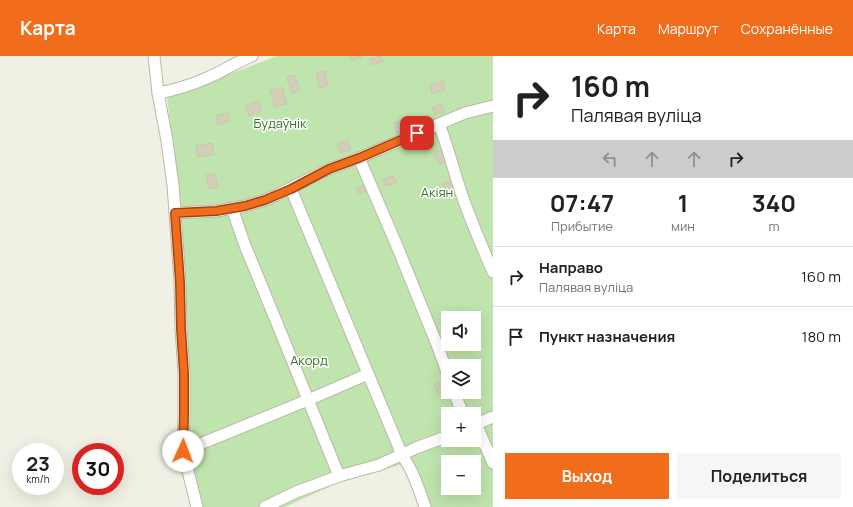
<!DOCTYPE html>
<html lang="ru">
<head>
<meta charset="utf-8">
<style>
	body { margin:0; font-family:Manrope,sans-serif; background:#f6f6f6; color:#202124; height:100vh; display:flex; flex-direction:column; font-size:15px; white-space:nowrap }
	* { box-sizing:border-box; margin:0 }
	p { font-size:13px; color:#757577 }
	.icon { flex:none; width:22px; height:22px; fill:none; stroke:currentColor; stroke-width:2; stroke-linecap:round; stroke-linejoin:round }
	.map { position:relative; flex:1; overflow:hidden }
	.drawer { display:flex; flex-direction:column; background:#fff; width:360px }
	.drawer>* { flex:none }
	.hud { background:#fff; color:#202124; overflow:hidden }
	.fabs { position:absolute; left:441px; top:255px; display:grid; gap:8px }
	.fabs a { display:grid; place-items:center; width:40px; height:40px; border-radius:0px; background:#fff; box-shadow:0 4px 16px #0002; font-size:20px }
	.speed { position:absolute; left:12px; top:387px; display:flex; gap:8px; font-size:20px; font-weight:700; text-align:center }
	.speed>* { display:grid; place-content:center; width:52px; height:52px; border-radius:50%; background:#fff; box-shadow:0 4px 16px #0002; line-height:1 }
	.speed small { font-size:10px; font-weight:400 }
	.speed .limit { border:6px solid #d22; background:#fff; color:#111 }
	.pin { position:absolute; display:grid; place-items:center; width:34px; height:34px; color:#fff; margin:-17px; border-radius:8px; box-shadow:0 2px 6px #0006 }
	.me { position:absolute; width:44px; margin:-22px; rotate:2deg; stroke-linejoin:round; filter:drop-shadow(0 0 3px #0008) }
	.turn { display:flex; align-items:center; gap:14px; height:84px; padding:0 12px; font-size:18px }
	.turn .icon { width:52px; height:52px; stroke-width:2.5 }
	.turn b { display:block; font-size:28px; line-height:34px }
	.lanes { display:flex; align-items:center; height:38px; padding:0 12px; background:#0003; justify-content:center; gap:20px; direction:ltr }
	.lanes .off { opacity:.35 }
	.eta { display:flex; justify-content:space-evenly; align-items:center; height:68px; text-align:center }
	.eta b { font-size:24px; font-weight:700; line-height:28px }
	.cta { display:flex; gap:8px; margin-top:auto; padding:8px 12px }
	.cta a { flex:1; height:46px; border-radius:0px; background:#f16c1b; color:#fff; font-size:16px; font-weight:700; line-height:46px; text-align:center }
	.cta a+a { background:#f6f6f6; color:#202124 }
	ul { padding:0; list-style:none }
	li { display:flex; align-items:center; gap:12px; height:60px; padding:0 12px; border-top:1px solid #e0e0e0 }
	li div { flex:1 }
	li b { display:block; font-size:15px }
	li em { font-style:normal }
	header { display:flex; align-items:center; gap:24px; box-sizing:border-box; height:56px; padding:0 20px; background:#f16c1b; color:#fff }
	header strong { font-size:19px }
	nav { display:flex; gap:22px; margin-inline-start:auto; font-size:14px }
	main { display:flex; flex:1; min-height:0 }
	.map>svg:first-child { display:block }
</style>
</head>
<body>
<header>
<strong>Карта</strong>
<nav><a>Карта</a><a>Маршрут</a><a>Сохранённые</a></nav>
</header>
<main>
<div class="map">
<svg width="493" height="451" viewBox="0 0 493 451">
	<rect width="100%" height="100%" fill="#f1f0e4"/>
	<path fill="#bfe4ad" fill-rule="evenodd" d="M277 0H493V451H420L403 408 340 426 285 451H203L186 390 181 152 167 42ZM448 262H474V288H448ZM448 310H474V336H448ZM448 358H474V384H448ZM448 406H474V432H448Z"/>
	<g fill="#d2ceba" stroke="#ccc7ad">
		<path d="M350 0H361L362 1 352 5Z"/>
		<path d="M381 0 383 5 372 9 370 3Z"/>
		<path d="M325 15 328 30 320 32 316 17Z"/>
		<path d="M295 19 300 34 292 37 287 21Z"/>
		<path d="M443 25 445 34 432 38 430 29Z"/>
		<path d="M282 31 287 48 275 51 270 35Z"/>
		<path d="M258 45 262 55 249 60 245 50Z"/>
		<path d="M441 48 444 56 435 59 432 52Z"/>
		<path d="M228 57 230 65 218 69 216 60Z"/>
		<path d="M400 65 404 74 397 77 393 67Z"/>
		<path d="M347 84 351 93 341 97 337 88Z"/>
		<path d="M212 87 214 98 198 101 196 90Z"/>
		<path d="M441 94 446 106 439 109 434 97Z"/>
		<path d="M215 118 218 132 209 133 206 119Z"/>
		<path d="M393 120 397 126 386 130 383 124Z"/>
		<path d="M450 125 456 139 449 142 443 128Z"/>
		<path d="M363 129 366 135 358 138 356 132Z"/>
		<path d="M443 324 447 334 438 338 434 328Z"/>
	</g>
	<g fill="none" stroke-linecap="round" stroke-linejoin="round">
		<g stroke="#bcb9a7" stroke-width="13">
			<g id="minor">
				<path d="M154 0 158 37 167 85 173 129 180 226 181 272 184 318V358L183 395 197 451"/>
				<path d="M158 37C175 34 191 29 207 22 222 16 236 6 252 0"/>
				<path d="M439 68C447 88 452 109 459 130 468 159 481 188 493 216"/>
				<path d="M359 102 397 190 438 291 448 319"/>
				<path d="M291 133 402 399C413 415 419 433 425 451"/>
				<path d="M232 152 244 187 279 272 339 420"/>
				<path d="M175 157 216 155 245 150 265 144 277 139 329 113 359 102 439 68 465 57 493 50"/>
				<path d="M454 336 463 358"/>
				<path d="M476 368 493 407"/>
				<path d="M474 369 493 361"/>
				<path d="M183 395 308 344 368 318"/>
				<path d="M265 451 296 436 339 420 379 409 416 392 448 380"/>
			</g>
		</g>
		<use href="#minor" stroke="#fff" stroke-width="11"/>
	</g>
	<g fill="none" stroke-linecap="round" stroke-linejoin="round">
		<g stroke="#9d4612" stroke-width="10">
			<path id="route" d="M183 395 184 358V318L181 272 180 226 175 157 216 155 245 150 265 144 291 133 329 113 359 102 417 77"/>
		</g>
		<use href="#route" stroke="#f16c1b" stroke-width="7"/>
	</g>
	<g text-anchor="middle" dominant-baseline="central" stroke-width="3" stroke-linejoin="round" paint-order="stroke">
		<g font-size="13" fill="#35712a" stroke="#fff">
			<text x="280" y="67">Будаўнік</text>
			<text x="437" y="136">Акіян</text>
			<text x="309" y="304">Акорд</text>
		</g>
	</g>
</svg>
<div class="fabs">
<a><svg class="icon" aria-label="sound" viewBox="0 0 24 24"><path d="M4 9h4l5-4v14l-5-4H4zM17 9q2 3 0 6"/></svg></a>
<a><svg class="icon" aria-label="layers" viewBox="0 0 24 24"><path d="M12 4l9 5-9 5-9-5zM3 14l9 5 9-5"/></svg></a>
<a>+</a>
<a>−</a>
</div>
<div class="speed"><div>23<small>km/h</small></div><div class="limit">30</div></div>
<div class="pin" style="left:417px;top:77px;background:#d93025"><svg class="icon" aria-label="arrive" viewBox="0 0 24 24"><path d="M6 21V4h12l-3 4 3 4H6"/></svg></div>
<svg class="me" style="left:183px;top:395px" viewBox="-20 -20 40 40"><circle r="19" fill="#fff"/><path d="M0-13L10 11 0 6-10 11z" fill="#f16c1b"/></svg>
</div>
<section class="drawer">
<div class="hud">
<div class="turn"><svg class="icon" aria-label="right" viewBox="0 0 24 24"><path d="M7 20v-9h11M14 6l5 5-5 5"/></svg><div><b>160 m</b>Палявая вуліца</div></div>
<div class="lanes"><svg class="icon off" aria-label="left" viewBox="0 0 24 24"><path d="M17 20v-9H6M10 6l-5 5 5 5"/></svg><svg class="icon off" aria-label="ahead" viewBox="0 0 24 24"><path d="M12 20V5M6 11l6-6 6 6"/></svg><svg class="icon off" aria-label="ahead" viewBox="0 0 24 24"><path d="M12 20V5M6 11l6-6 6 6"/></svg><svg class="icon" aria-label="right" viewBox="0 0 24 24"><path d="M7 20v-9h11M14 6l5 5-5 5"/></svg></div>
</div>
<div class="eta">
<div><b>07:47</b><p>Прибытие</p></div>
<div><b>1</b><p>мин</p></div>
<div><b>340</b><p>m</p></div>
</div>
<ul>
<li><svg class="icon" aria-label="right" viewBox="0 0 24 24"><path d="M7 20v-9h11M14 6l5 5-5 5"/></svg><div><b>Направо</b><p>Палявая вуліца</p></div><em>160 m</em></li>
<li><svg class="icon" aria-label="arrive" viewBox="0 0 24 24"><path d="M6 21V4h12l-3 4 3 4H6"/></svg><div><b>Пункт назначения</b></div><em>180 m</em></li>
</ul>
<div class="cta"><a>Выход</a><a>Поделиться</a></div>
</section>
</main>
</body>
</html>
